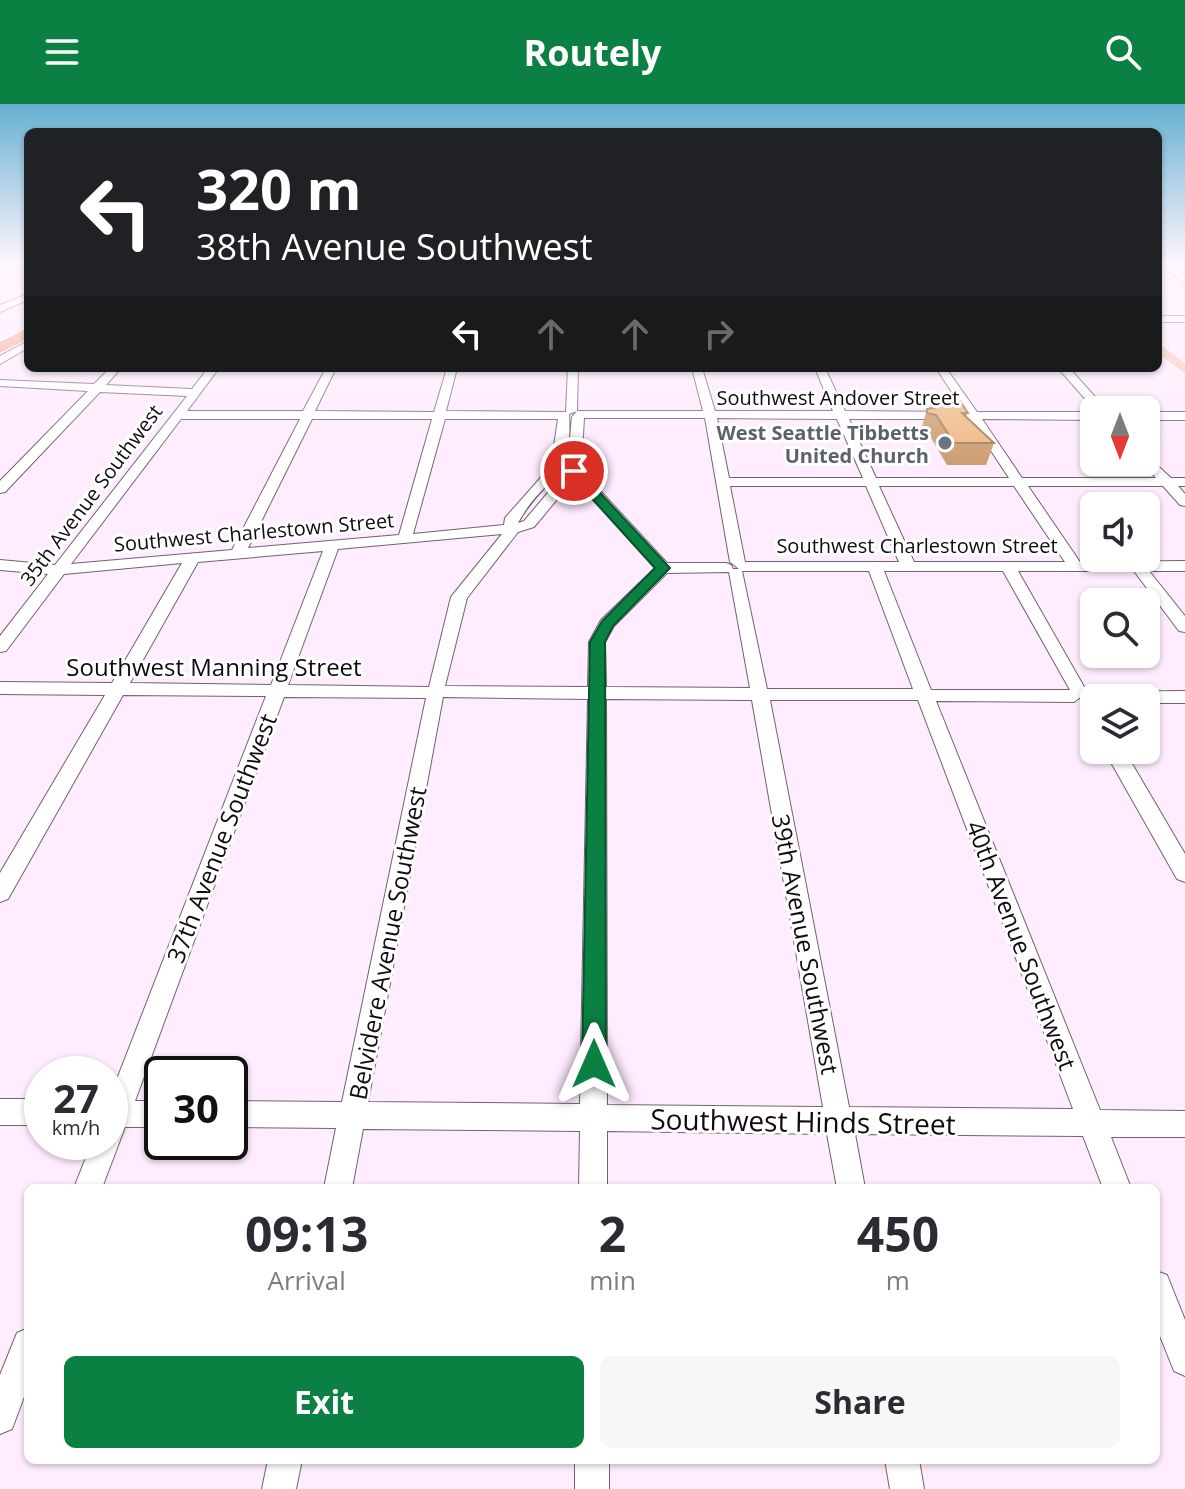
<!DOCTYPE html>
<html lang="en">
<head>
<meta charset="utf-8">
<style>
	body { margin:0; font-family:"Open Sans",sans-serif; background:#f7f7f7; color:#2b2b33; height:100vh; display:flex; flex-direction:column; font-size:30px; white-space:nowrap }
	* { box-sizing:border-box; margin:0 }
	p { font-size:26px; color:#7c7c81 }
	.icon { flex:none; width:44px; height:44px; fill:none; stroke:currentColor; stroke-width:2; stroke-linecap:round; stroke-linejoin:round }
	.map { position:relative; flex:1; overflow:hidden }
	.side { position:absolute; left:24px; top:1080px; width:1136px; height:280px; display:flex; flex-direction:column; background:#fff; border-radius:12px; box-shadow:0 2px 6px #0004 }
	.side>* { flex:none }
	.guide { position:absolute; left:24px; top:24px; width:1138px; height:244px; border-radius:12px; box-shadow:0 2px 6px #0004; background:#202124; color:#fff; overflow:hidden }
	.needle { width:52px; rotate:180deg }
	.controls { position:absolute; left:1080px; top:292px; display:grid; gap:16px }
	.controls a { display:grid; place-items:center; width:80px; height:80px; border-radius:12px; background:#fff; box-shadow:0 2px 6px #0004; font-size:40px }
	.speed { position:absolute; left:24px; top:952px; display:flex; gap:16px; font-size:40px; font-weight:700; text-align:center }
	.speed>* { display:grid; place-content:center; width:104px; height:104px; border-radius:50%; background:#fff; box-shadow:0 2px 6px #0004; line-height:1 }
	.speed small { font-size:20px; font-weight:400 }
	.speed .limit { border:4px solid #111; border-radius:12px; background:#fff; color:#111 }
	.pin { position:absolute; display:grid; place-items:center; width:68px; height:68px; color:#fff; margin:-34px; border:4px solid #fff; border-radius:50%; box-shadow:0 2px 8px #0007 }
	.me { position:absolute; width:88px; margin:-44px; rotate:0deg; stroke-linejoin:round; filter:drop-shadow(0 0 6px #0008) }
	.turn { display:flex; align-items:center; gap:28px; height:168px; padding:0 40px; font-size:36px }
	.turn .icon { width:104px; height:104px; stroke-width:2.5 }
	.turn b { display:block; font-size:56px; line-height:68px }
	.lanes { display:flex; align-items:center; height:76px; padding:0 40px; background:#0003; justify-content:center; gap:40px; direction:ltr }
	.lanes .off { opacity:.35 }
	.eta { display:flex; justify-content:space-evenly; align-items:center; height:136px; text-align:center }
	.eta b { font-size:48px; font-weight:700; line-height:56px }
	.primary-button { display:flex; gap:16px; margin-top:auto; padding:16px 40px }
	.primary-button a { flex:1; height:92px; border-radius:12px; background:#0b8043; color:#fff; font-size:32px; font-weight:700; line-height:92px; text-align:center }
	.primary-button a+a { background:#f7f7f7; color:#2b2b33 }
	header { display:flex; justify-content:space-between; align-items:center; height:104px; padding:0 40px; background:#0b8043; color:#fff; font-size:36px; font-weight:700 }
	.map>svg:first-child { display:block }
</style>
</head>
<body>
<header><svg class="icon" aria-label="menu" viewBox="0 0 24 24"><path d="M4 6h16M4 12h16M4 18h16"/></svg>Routely<svg class="icon" aria-label="search" viewBox="0 0 24 24"><circle cx="10" cy="10" r="6"/><path d="M15 15l6 6"/></svg></header>
<div class="map">
<svg width="1185" height="1385" viewBox="0 0 1185 1385">
	<rect width="100%" height="100%" fill="#ffecfe"/>
	<g fill="none" stroke-linecap="round" stroke-linejoin="round">
		<g stroke="#726271" stroke-width="2">
			<g id="minor">
				<path d="M1160 161H1169L1185 172V179Z"/>
				<path d="M28 190V196L0 208V201Z"/>
				<rect x="1158" y="212" width="27" height="6"/>
				<path d="M28 237V244L0 260V252Z"/>
				<path d="M110 264H121L106 281 192 285 208 264H219L187 307H303L326 264H336L315 307 434 308 447 264H457L446 307 566 308 568 264H578L577 307 569 310C573 379 544 371 518 419L524 417 567 366 572 313 577 307H703L692 264H702L715 307H833L815 264H825L845 307 965 308 936 264H946L977 308H1094V316L982 315 1022 374H1156L1142 358H1146V351L1171 374H1185V382H1178L1185 390V402L1180 401 1163 382H1028L1080 458 1185 457V467H1149L1185 512V528L1179 527 1134 467H1018L1087 588 1185 587V599H1146V594H1094L1093 598 1087 596 1085 590 1074 598 936 597 1100 1006 1185 1007V1033H1111L1131 1084H1103L1083 1032 855 1030 865 1084H837L827 1030 607 1027V1084H579L580 1027 363 1025 352 1084H324L336 1024 230 1023V997L342 998 426 594 284 593 135 997H162V1023H125L102 1084H74L92 1038H110V993L266 592 123 591 8 795 0 798V769L105 591 0 590V578L112 579 182 459 64 470 6 547 0 548V532L48 470 0 466V456L55 461 187 292 100 288 5 388 0 389V377L88 287 0 282V276L94 280ZM584 314H705L730 458 739 465H733L731 461 726 459H667L581 366ZM717 314 837 315 863 374H729ZM181 315H300L232 446 71 460ZM312 315H432L399 431 248 444ZM445 315H558L551 362 505 414 504 421 413 430ZM849 315H970L1009 374H876ZM574 375 655 464 601 516 589 538 588 583 445 582 467 494 518 428 534 423ZM730 382H866L899 458H745ZM879 382H1014L1065 458H914ZM502 430 451 493 429 583 288 581 338 445ZM323 447 271 581 130 579 198 458ZM742 467H869L913 585H767ZM884 467H1003L1070 586H931ZM729 468 750 584 606 583 605 538 614 522 667 469ZM443 593 588 595 580 1000 368 998ZM606 595 752 596 823 1003 607 1001ZM770 596H918L1073 1005 849 1003Z"/>
				<path d="M1058 264H1069L1107 306H1095Z"/>
				<rect x="1146" y="308" width="39" height="8"/>
				<path d="M1104 646H1124L1185 750V778L1177 775Z"/>
				<rect x="0" y="995" width="42" height="26"/>
				<path d="M1156 1167 1167 1171 1185 1216V1272L1174 1267 1156 1222Z"/>
				<path d="M28 1224V1282L12 1325 0 1330V1271L17 1229Z"/>
				<path d="M268 1356H302L296 1385H262Z"/>
				<rect x="575" y="1356" width="34" height="29"/>
				<path d="M885 1356H919L924 1385H890Z"/>
			</g>
		</g>
		<g stroke="#fff" stroke-width="2">
			<path id="major" d="M1158 238 1185 259V270L1158 249Z"/>
		</g>
		<g stroke="#fff" stroke-width="2">
			<path id="highway" d="M28 224V235L0 249V238Z"/>
		</g>
		<use href="#minor" fill="#fff" fill-rule="evenodd"/>
		<use href="#major" fill="#fac6b5" fill-rule="evenodd"/>
		<use href="#highway" fill="#f7a084" fill-rule="evenodd"/>
	</g>
	<path fill="#cda072" d="M931 299 968 309 966 313 994 339 986 361H947L930 332 921 330V326L927 305H929Z"/>
	<path fill="#eeba84" stroke="#a7825c" stroke-width="2" d="M960 297 968 309H962L994 339H954L936 311 927 309V305L934 304 931 299Z"/>
	<linearGradient id="sky" x2="0" y2="1"><stop stop-color="#67b0d2"/><stop offset="0.45" stop-color="#fff6ff"/><stop offset="1" stop-color="#fff6ff" stop-opacity="0"/></linearGradient>
	<rect width="1185" height="355" fill="url(#sky)"/>
	<path fill="#0b8043" stroke="#07532c" stroke-width="2" d="M570 365H578L670 464 613 522 605 538 606 960 602 968 594 972 586 968 582 960 590 538 602 517 655 464 570 370Z"/>
	<circle fill="#6b7280" stroke="#fff" stroke-width="3" cx="945" cy="339" r="8"/>
	<g text-anchor="middle" dominant-baseline="central" stroke-width="6" stroke-linejoin="round" paint-order="stroke">
		<g font-size="20" fill="#110b11" stroke="#fff">
			<text x="838" y="293">Southwest Andover Street</text>
			<text transform="translate(91 391) rotate(-53)">35th Avenue Southwest</text>
			<text transform="translate(254 428) rotate(-5)">Southwest Charlestown Street</text>
			<text x="917" y="441">Southwest Charlestown Street</text>
		</g>
		<g font-size="20" font-weight="bold" fill="#5b616d" stroke="#fff" text-anchor="end">
			<text x="929" y="328">West Seattle Tibbetts<tspan x="929" dy="23">United Church</tspan></text>
		</g>
		<g font-size="24" fill="#110b11" stroke="#fff">
			<text x="214" y="562">Southwest Manning Street</text>
			<text transform="translate(221 734) rotate(-69)">37th Avenue Southwest</text>
			<text transform="translate(387 839) rotate(-79)">Belvidere Avenue Southwest</text>
			<text transform="translate(806 840) rotate(79)">39th Avenue Southwest</text>
			<text transform="translate(1022 841) rotate(69)">40th Avenue Southwest</text>
		</g>
		<g font-size="28" fill="#110b11" stroke="#fff">
			<text transform="translate(803 1017) rotate(1)">Southwest Hinds Street</text>
		</g>
	</g>
</svg>
<div class="controls">
<a><svg class="needle" viewBox="-14 -14 28 28"><path d="M0-13l5 13h-10z" fill="#e53935"/><path d="M0 13l5-13h-10z" fill="#7c7c81"/></svg></a>
<a><svg class="icon" aria-label="sound" viewBox="0 0 24 24"><path d="M4 9h4l5-4v14l-5-4H4zM17 9q2 3 0 6"/></svg></a>
<a><svg class="icon" aria-label="search" viewBox="0 0 24 24"><circle cx="10" cy="10" r="6"/><path d="M15 15l6 6"/></svg></a>
<a><svg class="icon" aria-label="layers" viewBox="0 0 24 24"><path d="M12 4l9 5-9 5-9-5zM3 14l9 5 9-5"/></svg></a>
</div>
<div class="speed"><div>27<small>km/h</small></div><div class="limit">30</div></div>
<div class="pin" style="left:574px;top:367px;background:#d93025"><svg class="icon" aria-label="arrive" viewBox="0 0 24 24"><path d="M6 21V4h12l-3 4 3 4H6"/></svg></div>
<svg class="me" style="left:594px;top:960px" viewBox="-20 -20 40 40"><path d="M0-17L14 15 0 8-14 15z" fill="#0b8043" stroke="#fff" stroke-width="4"/></svg>
<div class="guide">
<div class="turn"><svg class="icon" aria-label="left" viewBox="0 0 24 24"><path d="M17 20v-9H6M10 6l-5 5 5 5"/></svg><div><b>320 m</b>38th Avenue Southwest</div></div>
<div class="lanes"><svg class="icon" aria-label="left" viewBox="0 0 24 24"><path d="M17 20v-9H6M10 6l-5 5 5 5"/></svg><svg class="icon off" aria-label="ahead" viewBox="0 0 24 24"><path d="M12 20V5M6 11l6-6 6 6"/></svg><svg class="icon off" aria-label="ahead" viewBox="0 0 24 24"><path d="M12 20V5M6 11l6-6 6 6"/></svg><svg class="icon off" aria-label="right" viewBox="0 0 24 24"><path d="M7 20v-9h11M14 6l5 5-5 5"/></svg></div>
</div>
<section class="side">
<div class="eta">
<div><b>09:13</b><p>Arrival</p></div>
<div><b>2</b><p>min</p></div>
<div><b>450</b><p>m</p></div>
</div>
<div class="primary-button"><a>Exit</a><a>Share</a></div>
</section>
</div>
</body>
</html>
